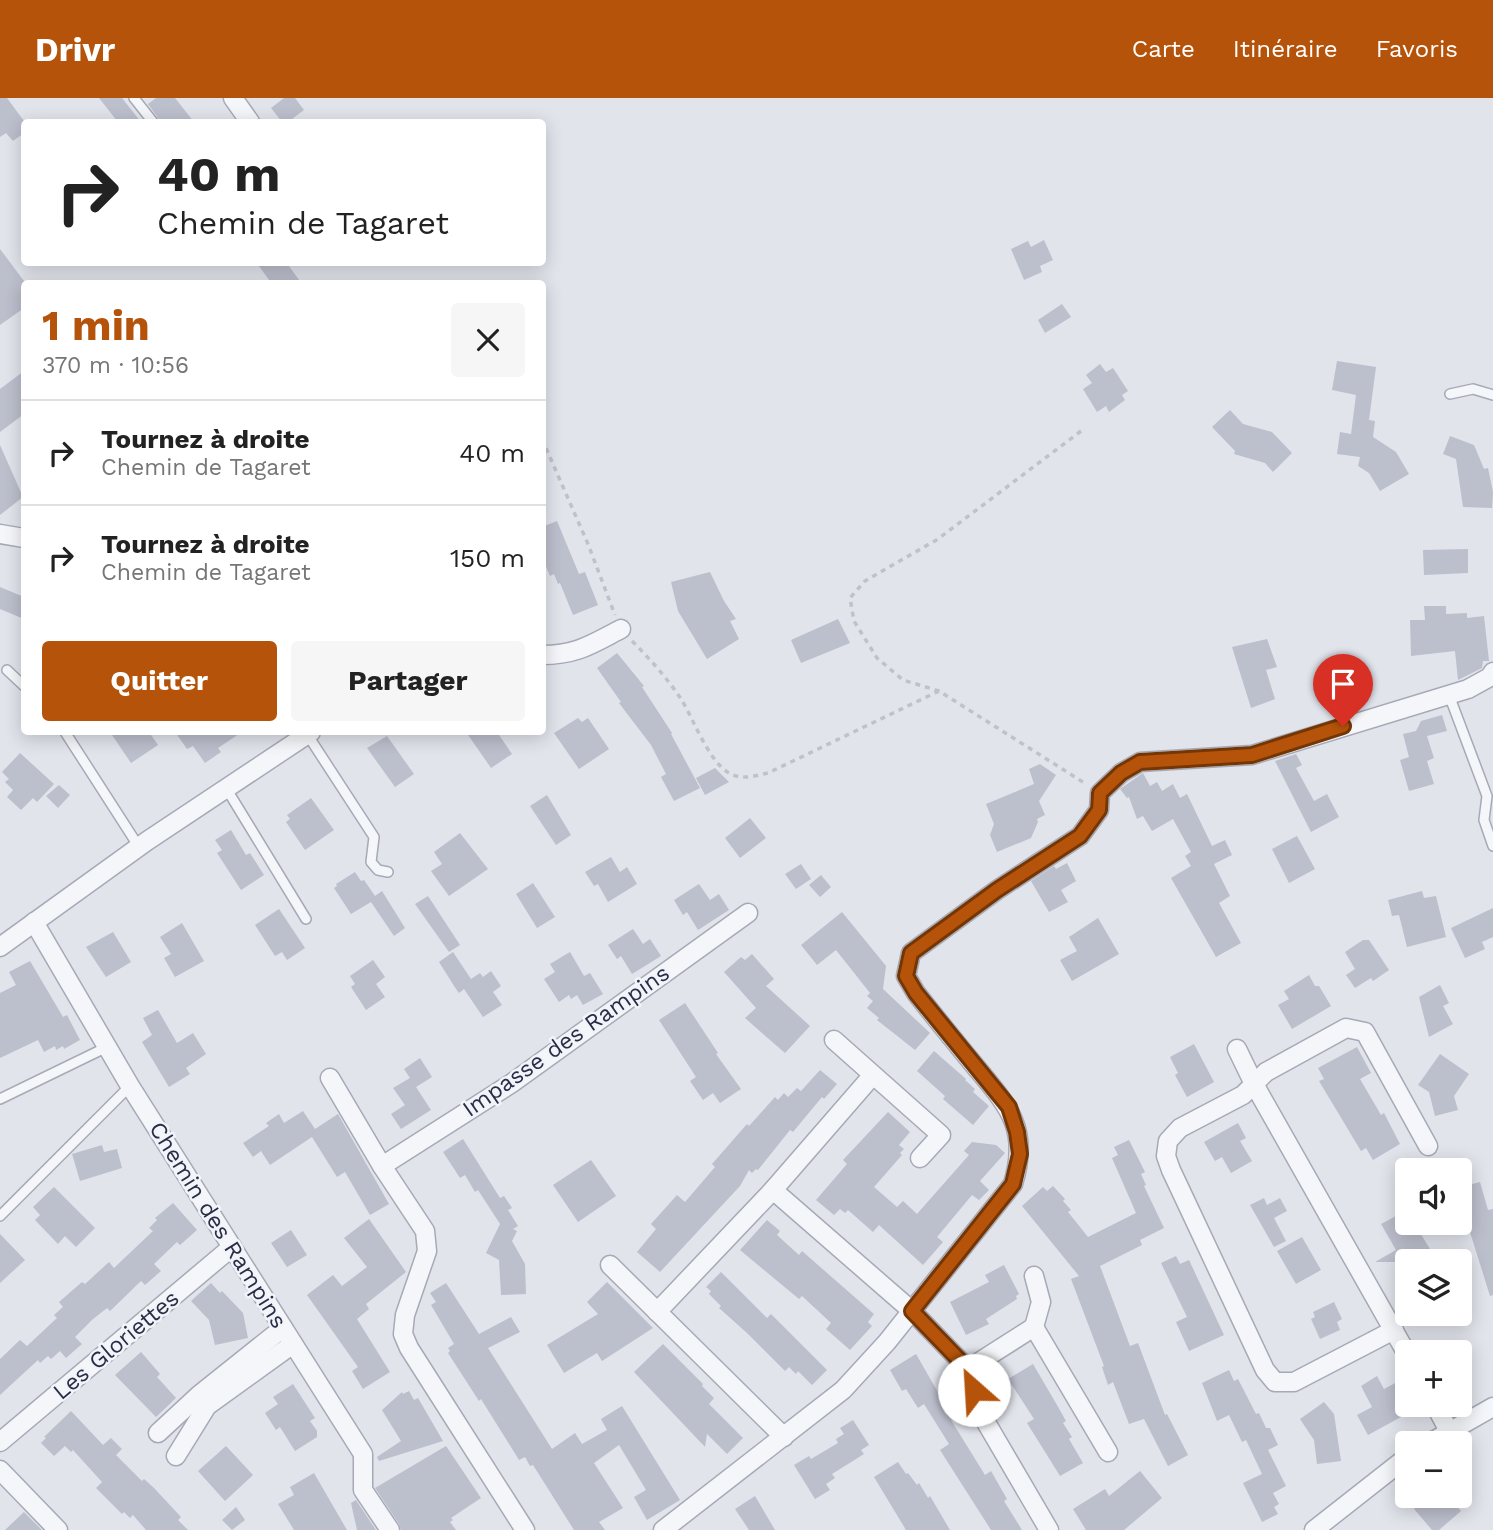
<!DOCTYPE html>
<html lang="fr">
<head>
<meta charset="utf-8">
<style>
	body { margin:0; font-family:"Work Sans",sans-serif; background:#f6f6f6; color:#222; height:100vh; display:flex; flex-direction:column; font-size:26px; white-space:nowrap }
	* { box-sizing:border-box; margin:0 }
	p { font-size:23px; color:#767676 }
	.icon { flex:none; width:38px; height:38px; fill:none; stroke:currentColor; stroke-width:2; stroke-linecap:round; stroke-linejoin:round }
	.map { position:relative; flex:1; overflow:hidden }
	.details { position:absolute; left:21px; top:182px; width:525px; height:455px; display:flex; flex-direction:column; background:#fff; border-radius:7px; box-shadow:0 4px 18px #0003 }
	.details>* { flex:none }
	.banner { position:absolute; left:21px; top:21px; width:525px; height:147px; border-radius:7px; box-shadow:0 4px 18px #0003; background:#fff; color:#222; overflow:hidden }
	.fabs { position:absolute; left:1395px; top:1060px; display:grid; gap:14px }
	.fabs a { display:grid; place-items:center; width:77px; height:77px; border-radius:7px; background:#fff; box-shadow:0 4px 18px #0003; font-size:35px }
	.pin { position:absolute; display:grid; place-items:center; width:60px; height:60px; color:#fff; margin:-72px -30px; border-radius:50% 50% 50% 0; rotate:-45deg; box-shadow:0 0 7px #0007 }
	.pin .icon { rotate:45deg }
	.me { position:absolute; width:77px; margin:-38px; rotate:334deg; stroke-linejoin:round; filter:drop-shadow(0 0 5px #0008) }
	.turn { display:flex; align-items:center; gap:24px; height:147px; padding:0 21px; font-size:32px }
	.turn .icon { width:91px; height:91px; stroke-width:2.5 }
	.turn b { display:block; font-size:49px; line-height:60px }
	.round { display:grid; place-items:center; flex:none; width:74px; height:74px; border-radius:7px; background:#f6f6f6 }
	.summary { display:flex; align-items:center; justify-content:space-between; height:119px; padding:0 21px }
	h1 { font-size:42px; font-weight:700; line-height:52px; color:#b45309 }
	.cta { display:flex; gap:14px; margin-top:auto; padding:14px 21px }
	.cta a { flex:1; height:80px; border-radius:7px; background:#b45309; color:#fff; font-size:28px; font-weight:700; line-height:80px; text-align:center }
	.cta a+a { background:#f6f6f6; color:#222 }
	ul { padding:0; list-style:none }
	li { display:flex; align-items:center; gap:21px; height:105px; padding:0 21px; border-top:2px solid #e0e0e0 }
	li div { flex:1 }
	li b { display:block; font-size:26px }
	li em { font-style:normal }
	header { display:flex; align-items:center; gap:42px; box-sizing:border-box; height:98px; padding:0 35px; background:#b45309; color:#fff }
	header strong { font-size:33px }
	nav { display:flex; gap:38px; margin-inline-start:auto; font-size:24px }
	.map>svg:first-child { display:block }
</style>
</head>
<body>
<header>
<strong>Drivr</strong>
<nav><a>Carte</a><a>Itinéraire</a><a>Favoris</a></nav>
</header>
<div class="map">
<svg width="1493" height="1432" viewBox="0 0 1493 1432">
	<rect width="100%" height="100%" fill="#e2e4ec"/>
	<g fill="#bcbfcc">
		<path d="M0 0H7L24 23V35L13 43 6 35 0 39Z"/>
		<path d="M99 0H122L141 24H118Z"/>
		<path d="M156 0H175L194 24H161L148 6Z"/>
		<path d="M284 0H295L304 12 288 24H282L271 10Z"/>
		<path d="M1044 142 1053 162 1040 168 1042 174 1024 182 1011 151 1028 143 1031 149Z"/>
		<path d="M0 151 24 183V210L0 227Z"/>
		<path d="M256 164H286L302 186H272Z"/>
		<path d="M1062 206 1071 219 1045 235 1038 222Z"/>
		<path d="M1337 263 1376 269 1369 322 1375 323 1373 339 1396 354 1409 376 1380 393 1369 375 1358 368 1360 359 1337 356 1340 334 1351 336 1356 297 1332 292Z"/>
		<path d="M1100 266 1106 274 1113 270 1128 293 1122 297 1125 302 1109 314 1106 308 1097 314 1083 291 1092 285 1086 277Z"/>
		<path d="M24 273V316L0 334V291Z"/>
		<path d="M1230 312 1243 326 1272 334 1292 355 1273 374 1265 365 1234 356 1235 353 1212 329Z"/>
		<path d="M1450 338 1474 347 1484 371 1488 370 1493 394 1492 410 1463 409 1456 361 1443 356Z"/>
		<path d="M0 347 23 399 0 417Z"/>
		<path d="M557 423 579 476 585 474 598 507 573 517 560 485 558 486 554 476 550 478 542 459V429Z"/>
		<path d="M1468 451V475L1424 477 1423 452Z"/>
		<path d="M710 474 724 503 736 521 730 523 739 541 707 561 678 513 671 484Z"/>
		<path d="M0 489 24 499V521L0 511Z"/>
		<path d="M1424 508H1446V516L1467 515V520L1484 518 1489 563H1483L1482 570 1458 582 1455 553 1411 558 1410 522H1425Z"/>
		<path d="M838 521 850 545 801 565 791 542Z"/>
		<path d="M1267 541 1277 569 1266 572 1275 601 1251 610 1232 549Z"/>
		<path d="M617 555 644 588 642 589 672 635 671 636 700 690 674 703 661 679 666 676 651 647 619 605 621 604 597 570Z"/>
		<path d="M1442 617 1447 633 1427 638 1434 660 1427 663 1434 686 1409 693 1400 662 1409 659 1403 636 1416 633 1421 623Z"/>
		<path d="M578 620 582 624 588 620 609 651 579 671 554 635Z"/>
		<path d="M110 634H149L158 647 131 665Z"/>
		<path d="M175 634H242L218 650 221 654 205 665 193 648 187 651Z"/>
		<path d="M466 634H497L512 656 491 670Z"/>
		<path d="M387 638 414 676 395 689 367 650Z"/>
		<path d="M20 655 54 686 37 704 33 700 21 712 7 699 13 692 5 684 9 681 2 674Z"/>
		<path d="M1296 656 1302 667 1296 670 1314 703 1327 696 1339 719 1311 734 1275 663Z"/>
		<path d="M1040 666 1056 677 1039 703 1045 717 1037 721 1038 724 1031 740 997 754 990 737 994 726 986 706 1034 686 1029 671Z"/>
		<path d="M715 670 729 684 705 697 696 680Z"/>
		<path d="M1143 675 1150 688 1157 684 1162 693 1173 686 1180 700 1187 696 1212 748 1225 742 1232 757 1214 766 1230 798 1219 805 1241 845 1216 859 1171 780 1191 768 1185 758 1191 754 1173 721 1152 733 1143 718 1137 721 1129 699 1127 700 1120 691Z"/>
		<path d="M59 687 70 697 58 710 46 698Z"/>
		<path d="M547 697 571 737 556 747 530 708Z"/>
		<path d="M311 700 334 732 305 752 286 724 290 721 287 717Z"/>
		<path d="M750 720 766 740 740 760 725 740Z"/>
		<path d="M231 732 246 757 250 755 264 777 241 792 217 755 222 752 215 742Z"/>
		<path d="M460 735 488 771 449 798 431 773 442 766 434 754Z"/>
		<path d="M1297 738 1315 771 1289 785 1272 751Z"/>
		<path d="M611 759 620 774 627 769 637 786 608 804 598 786 594 788 585 774Z"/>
		<path d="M1067 765 1076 783 1061 792 1068 804 1049 814 1031 783 1054 768 1056 771Z"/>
		<path d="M801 766 811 781 796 791 785 776Z"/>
		<path d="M355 774 361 783 364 782 375 798 382 793 405 830 394 838 371 804 351 816 334 790 337 788 336 786Z"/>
		<path d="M821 777 831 789 820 799 809 787Z"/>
		<path d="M533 785 555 819 537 830 516 796Z"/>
		<path d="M699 786 710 802 719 796 729 812 698 832 687 814 683 817 674 802Z"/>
		<path d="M1422 793 1424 800 1436 798 1446 839 1407 849 1399 817 1392 818 1388 802Z"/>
		<path d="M428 798 460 847 449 854 415 806Z"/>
		<path d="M1493 810V839L1482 844 1485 851 1465 860 1451 830Z"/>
		<path d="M279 811 305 850 287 862 282 854 275 858 255 827Z"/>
		<path d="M842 814 886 868 883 891 930 935 915 952 877 922 879 920 867 910 873 903 867 898 870 895 836 852 817 867 801 847Z"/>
		<path d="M1098 820 1119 856 1072 883 1060 862 1077 853 1069 839Z"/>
		<path d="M182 825 204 863 175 879 164 860 171 856 160 839Z"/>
		<path d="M633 831 643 846 650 841 661 858 632 876 621 858 617 861 608 847Z"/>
		<path d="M113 834 131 864 106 879 86 849Z"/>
		<path d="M1363 842H1369L1389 872 1373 883 1371 880 1355 890 1346 877 1355 871 1345 854Z"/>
		<path d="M453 854 471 881 480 875 483 879 491 873 501 888 493 894 502 907 483 919 464 891 459 895 456 891 439 864Z"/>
		<path d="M570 854 584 878 590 875 603 896 583 907 577 897 571 901 569 897 559 904 544 881 555 874 550 866Z"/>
		<path d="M752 856 774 881 766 888 810 928 785 955 745 920 756 910 724 874 741 859 745 862Z"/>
		<path d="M373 862 385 879 376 886 385 899 366 912 351 889 355 886 350 878Z"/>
		<path d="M30 863 63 919 67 917 80 942 64 951 63 948 56 952 55 948 44 954 38 942 0 960V895L16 887 9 874Z"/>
		<path d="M1309 877 1315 888H1319L1331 908 1292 931 1278 907 1289 901 1284 893Z"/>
		<path d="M1440 887 1449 905 1443 908 1453 926 1429 939 1419 899Z"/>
		<path d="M685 905 718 955 716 956 741 991 720 1005 713 995 703 1002 690 983 696 979 659 922Z"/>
		<path d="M158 912 177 945 193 935 206 956 186 970 190 976 169 989 142 944 152 937 143 920Z"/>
		<path d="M1194 946 1214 984 1187 999 1175 977 1178 975 1170 959Z"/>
		<path d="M1357 949 1371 975 1360 981 1381 1017 1384 1015 1400 1046 1373 1062 1366 1050 1361 1053 1319 983 1324 981 1318 970Z"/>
		<path d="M934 953 966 981 965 982 975 991 973 994 989 1008 973 1027 943 1001 945 998 917 973Z"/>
		<path d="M1440 956 1469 976 1454 998 1458 1012 1435 1018 1429 994 1418 987Z"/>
		<path d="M420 960 432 979 416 989 431 1012 401 1031 391 1016 405 1007 393 990 410 980 404 971Z"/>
		<path d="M820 972 837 986 824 1001 822 999 793 1034 790 1032 758 1072 756 1071 752 1075 749 1072 740 1088 660 1174 637 1154 656 1131 651 1126 677 1097 685 1104 715 1069 712 1066 747 1026 749 1028 775 999 778 1002 784 995 788 999 797 990 801 993Z"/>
		<path d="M303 1013 315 1031 338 1016 389 1106 370 1117 345 1074 337 1079 312 1039 270 1067 261 1053 253 1059 243 1045 269 1028 266 1025 279 1016 284 1025Z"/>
		<path d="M888 1014 910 1034 899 1047 904 1051 900 1055 902 1057 874 1089 897 1109 903 1103 917 1116 969 1057 964 1053 972 1044 996 1047 1005 1055 980 1083 989 1092 979 1102 972 1097 937 1139 943 1144 923 1167 879 1127 873 1134 848 1112 845 1115 840 1111 834 1117 816 1102 847 1066 843 1062Z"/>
		<path d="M1238 1025 1246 1040 1240 1043 1252 1063 1231 1075 1222 1059 1215 1063 1204 1044Z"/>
		<path d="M463 1041 500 1100 504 1098 512 1110 508 1112 518 1128 513 1131 517 1133 512 1143 525 1166 526 1196 501 1197 499 1162 486 1155 500 1126 478 1092 475 1094 465 1077 460 1080 443 1054Z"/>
		<path d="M1129 1042 1145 1074 1141 1076 1146 1087 1144 1088 1164 1130 1140 1142 1142 1147 1100 1168 1130 1248 1138 1245 1165 1317 1167 1316 1188 1357 1168 1368 1144 1321 1129 1326 1113 1284 1108 1287 1102 1269 1104 1268 1071 1181 1079 1178 1022 1108 1043 1089 1047 1093 1053 1088 1065 1101 1063 1103 1071 1112 1068 1114 1088 1139 1136 1115 1112 1060 1118 1057 1114 1049Z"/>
		<path d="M102 1047 104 1054 117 1051 122 1070 80 1083 72 1056Z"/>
		<path d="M591 1062 616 1098 578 1124 553 1087Z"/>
		<path d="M1480 1084 1488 1112 1493 1111V1197L1490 1198 1460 1102V1089Z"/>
		<path d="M54 1089 95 1130 76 1149 65 1138 58 1146 35 1122 40 1117 33 1109Z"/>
		<path d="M1264 1100 1267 1107 1280 1100 1287 1113 1274 1120 1286 1143 1274 1149 1250 1107Z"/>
		<path d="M173 1105 197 1132 180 1147 177 1144 154 1166 161 1173 145 1187 141 1183 110 1213 107 1210 93 1221 75 1239 82 1246 66 1260 60 1253 51 1261 48 1258 40 1265 38 1262 0 1297V1261L20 1242 27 1248 57 1220 54 1217 63 1209 59 1204 82 1184 85 1186 109 1164 114 1170 153 1133 149 1130 157 1122 155 1120Z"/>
		<path d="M1407 1112V1125H1414L1430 1151 1429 1158 1425 1164H1375L1396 1152 1381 1126Z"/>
		<path d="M369 1121 406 1174 366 1206 369 1211 357 1221 390 1274 363 1291 352 1273 358 1269 307 1197 333 1177 342 1188 367 1169 344 1140Z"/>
		<path d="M767 1122 780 1133 777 1137 799 1157 802 1153 874 1216 868 1224 872 1228 850 1252 826 1231 831 1225 802 1198 799 1201 740 1152Z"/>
		<path d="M291 1132 307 1157 287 1169 271 1145Z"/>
		<path d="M0 1136 25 1162 0 1185Z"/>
		<path d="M1302 1139 1321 1172 1296 1186 1277 1153Z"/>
		<path d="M1176 1158 1180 1166 1189 1162 1224 1237 1189 1253 1176 1224 1187 1219 1161 1165Z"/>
		<path d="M1004 1167 1019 1196 1016 1198 1017 1201 986 1221 989 1226 966 1237 950 1204 989 1184 985 1177Z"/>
		<path d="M721 1174 767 1220 771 1216 827 1272 812 1287 798 1273 796 1276 789 1269 785 1273 747 1235 719 1210 721 1208 709 1196 711 1193 706 1189Z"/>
		<path d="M607 1184 653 1230 602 1263 597 1255 564 1275 547 1247 598 1216 587 1204Z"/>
		<path d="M211 1185 220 1195 222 1193 243 1215 248 1240 215 1247 209 1222 191 1203Z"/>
		<path d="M446 1185 479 1236 511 1219 520 1234 488 1250 552 1351 575 1335 582 1346 607 1332 601 1321 622 1308 680 1402 647 1422 634 1399 646 1392 619 1347 594 1365 623 1410 599 1424 605 1432H574L533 1367 530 1368 525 1359 519 1362 481 1301 479 1303 448 1255 450 1253 448 1250 454 1246 431 1207 436 1204 430 1195Z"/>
		<path d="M1334 1204 1342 1221 1337 1224 1340 1232 1320 1241 1311 1221 1315 1219 1313 1214Z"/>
		<path d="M663 1246 703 1286 702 1288 714 1300 709 1306 743 1340 727 1356 707 1336 705 1349 634 1274Z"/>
		<path d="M141 1254 160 1276 157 1279 176 1300 156 1319 115 1277Z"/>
		<path d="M916 1256 939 1296 947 1291 962 1315 951 1322 985 1377 991 1373 1007 1401 1004 1403 1022 1432H991L940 1352 949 1346 924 1306 918 1310 906 1291 902 1293 890 1272Z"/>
		<path d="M1033 1266 1057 1307 1066 1323 1063 1325 1072 1339 1069 1341 1083 1365 1060 1378 1027 1325 1034 1321 1008 1281Z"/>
		<path d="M1229 1272 1234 1283 1238 1281 1256 1316 1259 1315 1266 1330H1270L1278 1347 1268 1352 1286 1388 1273 1395 1279 1406 1274 1409 1278 1416 1262 1424 1243 1385 1262 1376 1246 1342 1242 1344 1229 1317 1217 1323 1202 1285Z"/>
		<path d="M1377 1278 1384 1291 1397 1284 1407 1303V1307L1412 1313 1368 1337 1357 1317 1372 1309 1361 1288Z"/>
		<path d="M293 1286 315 1320 310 1323 317 1333V1339L295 1353 280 1329 276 1332 265 1315 278 1306 273 1299Z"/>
		<path d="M409 1293 414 1302 418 1300 443 1343 379 1363 377 1359 401 1343 382 1312 402 1294 403 1296Z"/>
		<path d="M1324 1304 1334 1316 1341 1363 1317 1366 1314 1342 1300 1321Z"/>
		<path d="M71 1313 103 1347 111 1340 122 1351 116 1357 142 1383 144 1381 154 1390 181 1419 178 1422 188 1432H146L133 1417 130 1420 124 1414 122 1416 96 1390 102 1384 73 1352 71 1354 65 1348 54 1358 41 1345 46 1340 44 1339Z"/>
		<path d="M853 1322 869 1347 861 1352 864 1356 832 1376 835 1380 826 1386 830 1392 815 1401 794 1367 809 1358 811 1361 838 1345 836 1341 844 1336 840 1330Z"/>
		<path d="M226 1348 253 1377 225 1403 198 1373Z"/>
		<path d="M446 1348 481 1400 451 1420 453 1422 450 1424 456 1432H401L399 1426 375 1390Z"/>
		<path d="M898 1364 906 1376 908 1375 917 1387 919 1385 928 1400 930 1398 950 1432H906L874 1379Z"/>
		<path d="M1140 1373 1162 1400 1124 1432H1086L1073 1411 1105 1391 1109 1398Z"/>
		<path d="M314 1375 340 1420 347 1432H294L278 1406 294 1397 290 1389Z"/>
		<path d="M755 1398 775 1432H749L735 1411Z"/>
		<path d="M1429 1398H1448L1461 1413 1439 1432H1432L1414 1411Z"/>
		<path d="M356 1402 376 1432H357L351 1405Z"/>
		<path d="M236 1409 245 1422 232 1432 222 1422Z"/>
		<path d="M24 1414 42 1432H5Z"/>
	</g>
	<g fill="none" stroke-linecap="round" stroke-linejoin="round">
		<g stroke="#a6aab7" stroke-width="12">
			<g id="lane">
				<path d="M134 0 153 24"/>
				<path d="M1450 296 1473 291 1493 297"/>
				<path d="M7 572 24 588"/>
				<path d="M1449 597 1487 698 1484 722 1493 748"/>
				<path d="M65 634 139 749"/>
				<path d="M307 636 374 739 371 764 378 772 388 774"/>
				<path d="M226 690 306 821"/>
				<path d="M0 1001 107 949"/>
				<path d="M0 1118 130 988"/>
			</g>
		</g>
		<g stroke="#a6aab7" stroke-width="21">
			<g id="street">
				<path d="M233 0 250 24"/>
				<path d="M0 436 24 440"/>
				<path d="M542 557C577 557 592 546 621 531"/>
				<path d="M34 824 130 988 363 1356V1392L390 1432"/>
				<path d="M0 849 147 743 311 634"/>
				<path d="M834 942 941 1037 920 1060"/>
				<path d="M1237 951 1254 986 1407 1256"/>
				<path d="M330 980 382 1068 425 1133 427 1153 405 1217 403 1236 409 1250 525 1432"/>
				<path d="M382 1068 512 985 748 815"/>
				<path d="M773 1092 912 1213 968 1271 980 1314 1049 1432"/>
				<path d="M610 1167 784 1339"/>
				<path d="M1034 1178 1041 1204 1034 1229"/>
				<path d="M657 1214 773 1092 872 978"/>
				<path d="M1394 1232 1294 1284H1275L1265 1272 1171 1072 1166 1058 1168 1043 1180 1030 1243 997 1266 974 1346 930 1365 934 1428 1048"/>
				<path d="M968 1271 1034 1229 1108 1354"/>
				<path d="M1435 1307 1449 1333"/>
				<path d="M158 1335 199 1297 283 1230"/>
				<path d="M0 1344 232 1149"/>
				<path d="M1428 1346 1493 1309"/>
				<path d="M176 1358 207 1308 293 1246"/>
				<path d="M0 1372 58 1432"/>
				<path d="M663 1432 843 1292 887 1244 1013 1086C1031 1027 1005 1005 970 962 952 940 934 918 916 895L906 878 911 855 997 792 1080 738 1099 712 1100 695 1121 675 1140 664 1252 657 1468 591 1490 579 1493 574"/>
				<path d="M1314 1432 1407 1359"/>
			</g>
		</g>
		<g stroke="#c0c2ca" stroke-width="3.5" stroke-dasharray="5 5" stroke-linecap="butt">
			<path d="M1081 333 938 441 865 483 850 500 854 523 877 560 903 582 939 593 1086 686"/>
			<path d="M542 341 588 446 615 517"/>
			<path d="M632 543C650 561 667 580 681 601 694 621 711 672 736 678 747 681 758 677 768 675L939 593"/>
		</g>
		<use href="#lane" stroke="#f5f6f9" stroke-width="9"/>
		<use href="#street" stroke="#f5f6f9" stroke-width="18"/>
	</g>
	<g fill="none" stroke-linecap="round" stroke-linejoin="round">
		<g stroke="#753606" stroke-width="18">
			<path id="route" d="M974 1292 968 1271 912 1213 1013 1086 1020 1056 1017 1034 1009 1009 916 895 906 878 911 855 997 792 1080 738 1099 712 1100 695 1121 675 1140 664 1252 657 1343 628"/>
		</g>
		<use href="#route" stroke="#b45309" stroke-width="12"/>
	</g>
	<g text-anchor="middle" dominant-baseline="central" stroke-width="5" stroke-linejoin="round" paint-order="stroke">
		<g font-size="23" fill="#282e46" stroke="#f2f4f9">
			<text transform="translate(566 943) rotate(-35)">Impasse des Rampins</text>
			<text transform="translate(218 1127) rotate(58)">Chemin des Rampins</text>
			<text transform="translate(116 1247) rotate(-40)">Les Gloriettes</text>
		</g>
	</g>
</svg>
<div class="fabs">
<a><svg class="icon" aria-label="sound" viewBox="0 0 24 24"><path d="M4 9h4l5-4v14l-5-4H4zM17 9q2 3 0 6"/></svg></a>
<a><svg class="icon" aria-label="layers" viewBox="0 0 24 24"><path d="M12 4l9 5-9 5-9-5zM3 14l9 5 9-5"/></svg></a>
<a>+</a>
<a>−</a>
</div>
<div class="pin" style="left:1343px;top:628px;background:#d93025"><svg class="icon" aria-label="arrive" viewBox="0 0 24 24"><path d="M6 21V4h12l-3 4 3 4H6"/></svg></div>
<svg class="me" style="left:974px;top:1292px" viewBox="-20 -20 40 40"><circle r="19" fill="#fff"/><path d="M0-13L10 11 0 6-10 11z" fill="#b45309"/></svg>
<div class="banner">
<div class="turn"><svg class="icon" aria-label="right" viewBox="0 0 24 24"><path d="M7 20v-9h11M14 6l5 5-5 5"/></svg><div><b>40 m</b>Chemin de Tagaret</div></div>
</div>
<section class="details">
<div class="summary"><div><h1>1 min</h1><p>370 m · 10:56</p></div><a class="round"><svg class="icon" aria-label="close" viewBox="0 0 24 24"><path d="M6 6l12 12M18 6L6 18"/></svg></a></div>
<ul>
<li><svg class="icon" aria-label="right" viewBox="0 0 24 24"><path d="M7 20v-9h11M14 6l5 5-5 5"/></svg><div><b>Tournez à droite</b><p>Chemin de Tagaret</p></div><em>40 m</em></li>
<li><svg class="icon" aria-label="right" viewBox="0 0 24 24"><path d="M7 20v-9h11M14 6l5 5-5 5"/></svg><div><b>Tournez à droite</b><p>Chemin de Tagaret</p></div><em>150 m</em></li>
</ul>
<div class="cta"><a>Quitter</a><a>Partager</a></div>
</section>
</div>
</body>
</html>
